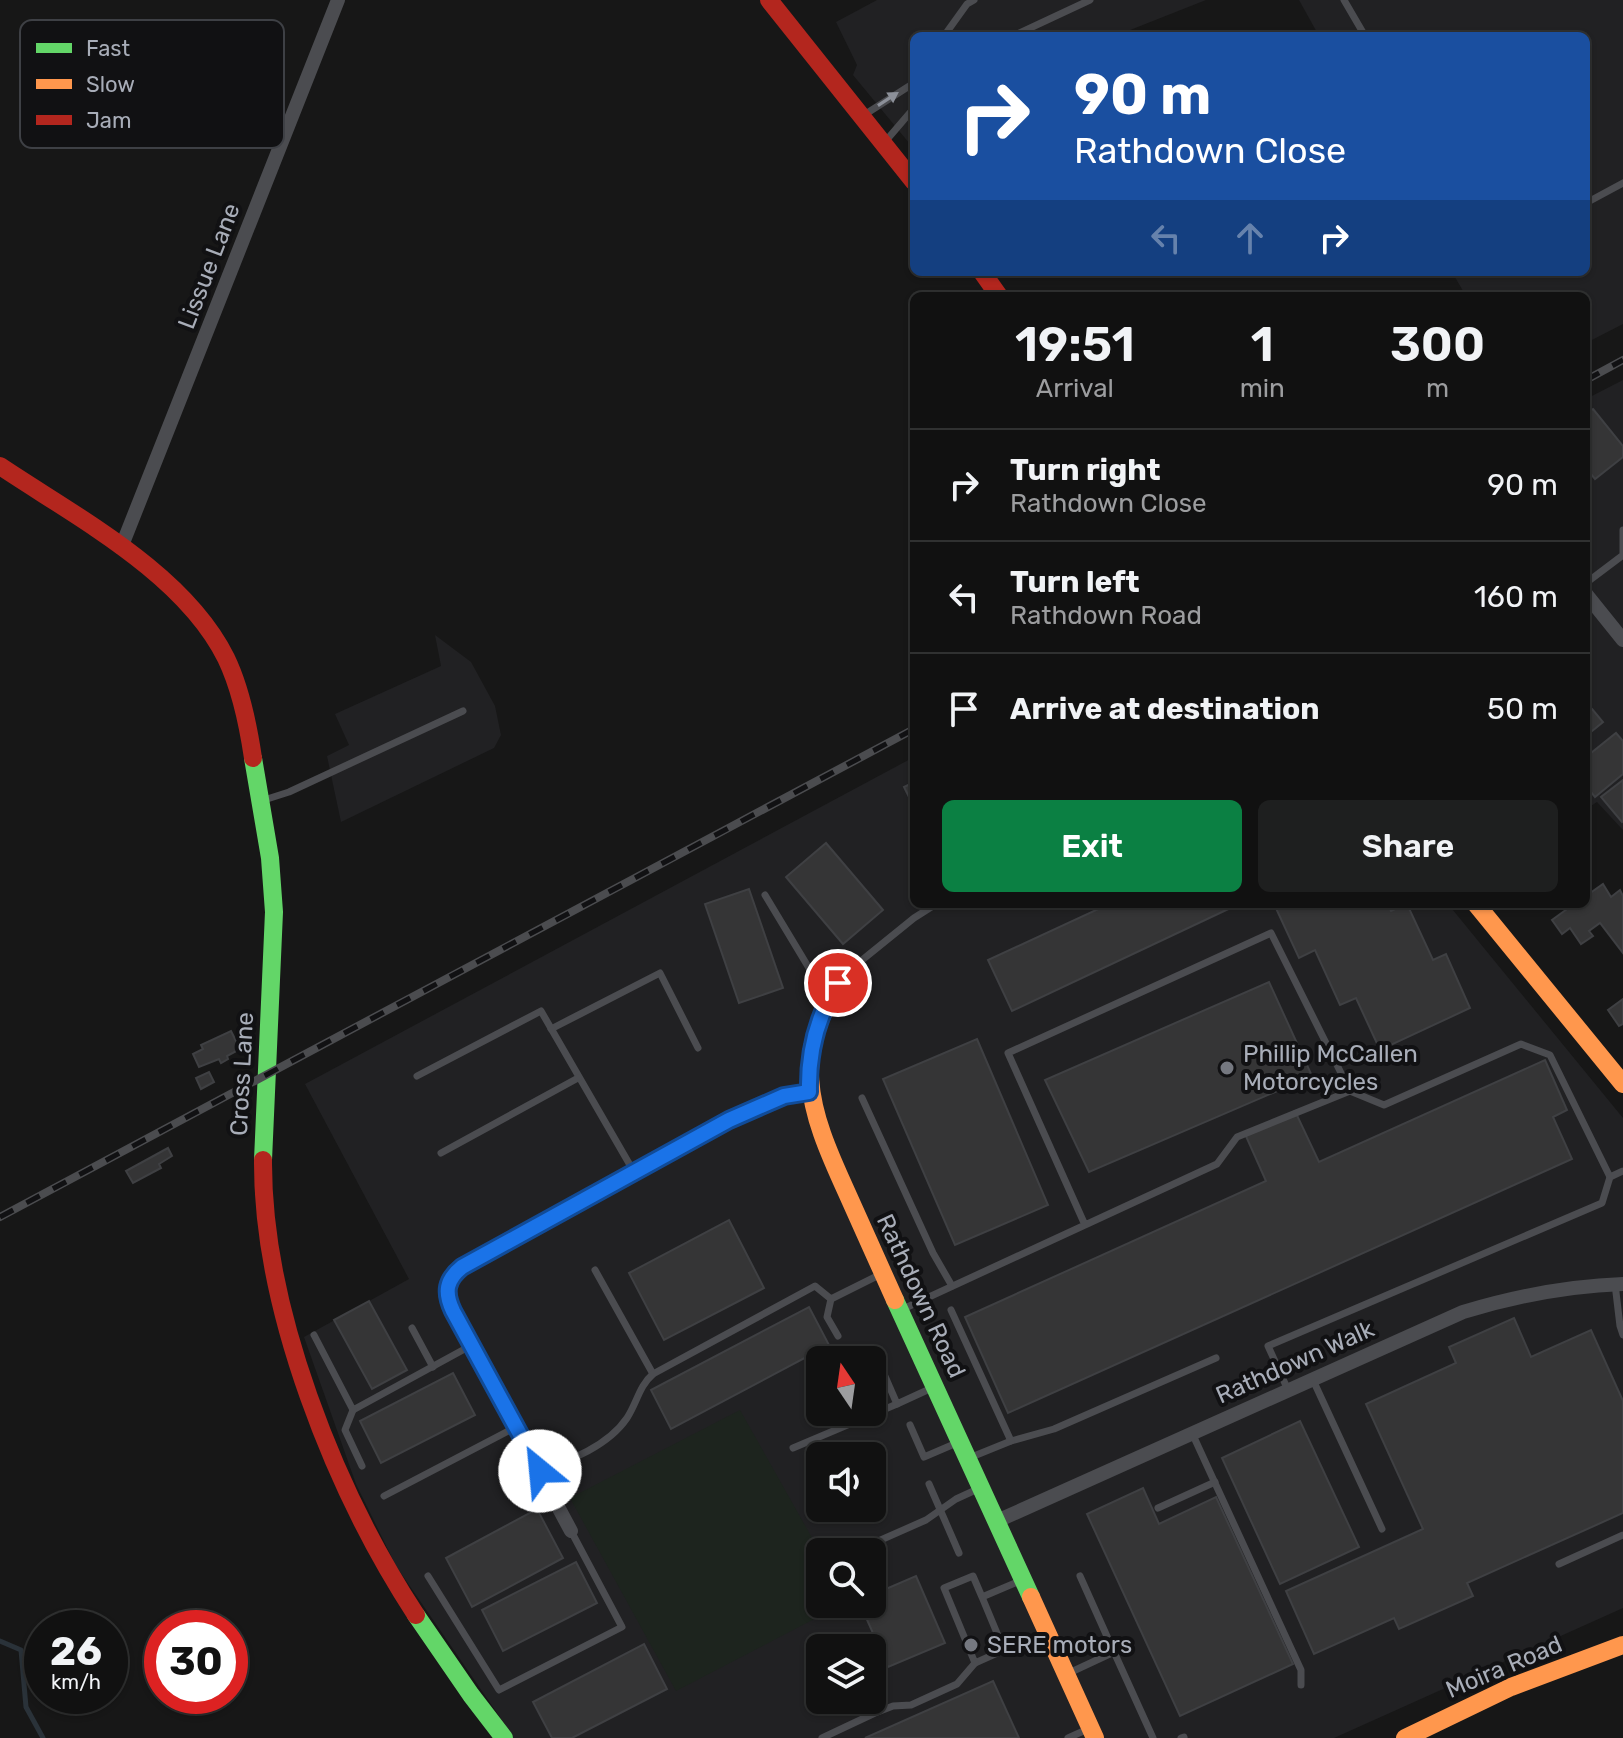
<!DOCTYPE html>
<html lang="en">
<head>
<meta charset="utf-8">
<style>
	body { margin:0; font-family:Rubik,sans-serif; background:#1e1f1f; color:#f1f3f6; height:100vh; display:flex; flex-direction:column; font-size:30px; white-space:nowrap }
	* { box-sizing:border-box; margin:0 }
	p { font-size:26px; color:#9c9d9f }
	.icon { flex:none; width:44px; height:44px; fill:none; stroke:currentColor; stroke-width:2; stroke-linecap:round; stroke-linejoin:round }
	.map { position:relative; flex:1; overflow:hidden }
	.sheet { position:absolute; left:910px; top:292px; width:680px; height:616px; display:flex; flex-direction:column; background:#111; border-radius:12px; box-shadow:0 2px 6px #0004,0 0 0 2px #303131 }
	.sheet>* { flex:none }
	.hud { position:absolute; left:910px; top:32px; width:680px; height:244px; border-radius:12px; box-shadow:0 2px 6px #0004,0 0 0 2px #303131; background:#1a4fa0; color:#fff; overflow:hidden }
	.needle { width:52px; rotate:347deg }
	.controls { position:absolute; left:806px; top:1346px; display:grid; gap:16px }
	.controls a { display:grid; place-items:center; width:80px; height:80px; border-radius:12px; background:#111; box-shadow:0 2px 6px #0004,0 0 0 2px #303131; font-size:40px }
	.speed { position:absolute; left:24px; top:1610px; display:flex; gap:16px; font-size:40px; font-weight:700; text-align:center }
	.speed>* { display:grid; place-content:center; width:104px; height:104px; border-radius:50%; background:#111; box-shadow:0 2px 6px #0004,0 0 0 2px #303131; line-height:1 }
	.speed small { font-size:20px; font-weight:400 }
	.speed .limit { border:12px solid #d22; background:#fff; color:#111 }
	.pin { position:absolute; display:grid; place-items:center; width:68px; height:68px; color:#fff; margin:-34px; border:4px solid #fff; border-radius:50%; box-shadow:0 2px 8px #0007 }
	.me { position:absolute; width:88px; margin:-44px; rotate:332deg; stroke-linejoin:round; filter:drop-shadow(0 0 6px #0008) }
	.turn { display:flex; align-items:center; gap:28px; height:168px; padding:0 32px; font-size:36px }
	.turn .icon { width:104px; height:104px; stroke-width:2.5 }
	.turn b { display:block; font-size:56px; line-height:68px }
	.lanes { display:flex; align-items:center; height:76px; padding:0 32px; background:#0003; justify-content:center; gap:40px; direction:ltr }
	.lanes .off { opacity:.35 }
	.eta { display:flex; justify-content:space-evenly; align-items:center; height:136px; text-align:center }
	.eta b { font-size:48px; font-weight:600; line-height:56px }
	.cta { display:flex; gap:16px; margin-top:auto; padding:16px 32px }
	.cta a { flex:1; height:92px; border-radius:12px; background:#0b8043; color:#fff; font-size:32px; font-weight:600; line-height:92px; text-align:center }
	.cta a+a { background:#1e1f1f; color:#f1f3f6 }
	ul { padding:0; list-style:none }
	li { display:flex; align-items:center; gap:24px; height:112px; padding:0 32px; border-top:2px solid #303131 }
	li div { flex:1 }
	li b { display:block; font-size:30px }
	li em { font-style:normal }
	.map>svg:first-child { display:block }
</style>
</head>
<body>
<div class="map">
<svg width="1623" height="1738" viewBox="0 0 1623 1738">
	<rect width="100%" height="100%" fill="#171717"/>
	<g fill="#212123" fill-rule="evenodd">
		<path d="M877 0H1206L1115 36H914V149L853 75 857 65 836 22Z"/>
		<path d="M1299 0H1623V324L1586 343V296H1466L1452 272H1586V36H1319Z"/>
		<path d="M1623 380V830L1597 802 1586 809V399Z"/>
		<path d="M435 635 471 662 495 706 501 735 494 748 341 822 327 756 349 745 335 714 441 666Z"/>
		<path d="M914 757V904H1448L1623 1118V1608L1334 1738H498L506 1726 396 1566 356 1484 304 1337 409 1279 305 1084ZM820 1360H872V1412H820ZM820 1456H872V1508H820ZM820 1552H872V1604H820ZM820 1648H872V1700H820Z"/>
	</g>
	<path fill="#1d241e" d="M740 1410 820 1552V1604H843L676 1691 570 1498Z"/>
	<g fill="none" stroke-linecap="round" stroke-linejoin="round">
		<path stroke="#2a3239" stroke-width="5" d="M0 1641 21 1650 26 1707 43 1738"/>
	</g>
	<g fill="#353536" stroke="#3f4043" stroke-width="2">
		<path d="M1593 409 1623 446V457L1595 479 1586 468V414Z"/>
		<path d="M1592 709 1603 722 1586 736V713Z"/>
		<path d="M1616 733 1623 741V774L1595 797 1586 786V757Z"/>
		<path d="M1623 780V821L1622 822 1601 797Z"/>
		<path d="M914 782V807L904 787Z"/>
		<path d="M826 843 883 910 843 944 786 877Z"/>
		<path d="M1603 884 1611 897 1620 890 1623 896V953L1600 923 1589 931 1593 936 1581 944 1570 928 1562 934 1552 920 1574 904H1586V896Z"/>
		<path d="M749 889 783 988 739 1003 705 904Z"/>
		<path d="M1109 904H1239L1012 1011 988 960Z"/>
		<path d="M1274 904H1388L1391 911 1407 904 1433 960 1446 954 1470 1008 1380 1050 1356 998 1340 1005 1315 950 1299 958Z"/>
		<path d="M1269 982 1312 1076 1089 1172 1045 1080Z"/>
		<path d="M1623 999V1024L1619 1026 1608 1010Z"/>
		<path d="M231 1031 240 1049 227 1056 228 1059 221 1063 219 1059 199 1067 193 1054 203 1049 201 1045Z"/>
		<path d="M977 1039 1048 1205 955 1245 883 1079Z"/>
		<path d="M1545 1060 1567 1110 1553 1117 1572 1159 1008 1413 965 1317 1266 1181 1245 1134 1295 1111 1319 1162Z"/>
		<path d="M209 1072 214 1082 201 1089 196 1078Z"/>
		<path d="M168 1148 172 1156 159 1164 161 1168 133 1183 126 1171Z"/>
		<path d="M729 1220 764 1288 664 1340 629 1273Z"/>
		<path d="M369 1301 407 1370 372 1389 334 1320Z"/>
		<path d="M809 1307 829 1345 671 1429 651 1390Z"/>
		<path d="M1514 1318 1531 1357 1591 1330 1623 1401V1513L1467 1583 1473 1596 1399 1629 1394 1618 1314 1654 1286 1591 1423 1529 1366 1404 1456 1363 1449 1347Z"/>
		<path d="M453 1373 475 1415 381 1463 360 1421Z"/>
		<path d="M1300 1421 1359 1547 1280 1584 1222 1458Z"/>
		<path d="M1143 1488 1159 1524 1216 1497 1293 1664 1180 1716 1087 1514Z"/>
		<path d="M537 1509 563 1558 472 1607 446 1558Z"/>
		<path d="M576 1562 597 1603 503 1651 482 1610Z"/>
		<path d="M916 1576 945 1643 888 1667 860 1604H872V1595Z"/>
		<path d="M644 1644 667 1689 572 1738H552L533 1702Z"/>
		<path d="M993 1681 1019 1738H865Z"/>
	</g>
	<g fill="none" stroke-linecap="round" stroke-linejoin="round">
		<g stroke="#4b4c50" stroke-width="7">
			<path d="M1344 0 1365 36"/>
			<path d="M944 36 967 4 974 0"/>
			<path d="M1013 36 1090 0"/>
			<path d="M864 115 914 83"/>
			<path d="M884 143 914 108"/>
			<path d="M1586 203 1623 183"/>
			<path d="M1586 583 1623 555V530"/>
			<path d="M264 800 289 792 463 711"/>
			<path d="M765 895 827 998"/>
			<path d="M851 969 914 918 936 904"/>
			<path d="M551 1029 660 973 698 1048"/>
			<path d="M417 1076 541 1011 634 1172"/>
			<path d="M1350 1091 1384 1105 1521 1044 1550 1055 1610 1177"/>
			<path d="M862 1098 933 1253 952 1286"/>
			<path d="M441 1153 578 1078"/>
			<path d="M595 1270 653 1374"/>
			<path d="M1615 1284 1620 1326 1623 1335"/>
			<path d="M831 1299 827 1317 838 1336"/>
			<path d="M903 1309 1217 1164 1237 1137 1350 1091 1271 933 1008 1053 1085 1225"/>
			<path d="M951 1310 1011 1441 1054 1429 1216 1358"/>
			<path d="M412 1328 433 1367"/>
			<path d="M314 1335 353 1410 472 1345"/>
			<path d="M874 1351 897 1404 934 1387"/>
			<path d="M1313 1380 1382 1529"/>
			<path d="M1288 1390 1268 1346 1602 1203 1610 1177 1623 1171"/>
			<path d="M353 1410 345 1430 362 1466"/>
			<path d="M910 1425 924 1457 959 1442"/>
			<path d="M1192 1433 1301 1670V1685"/>
			<path d="M793 1448 897 1404"/>
			<path d="M969 1458 1011 1441"/>
			<path d="M540 1471C571 1460 608 1446 627 1418 637 1403 639 1386 653 1374L815 1286 831 1299 883 1273"/>
			<path d="M929 1484 959 1553"/>
			<path d="M384 1496 516 1427"/>
			<path d="M1158 1508 1215 1482"/>
			<path d="M858 1550 926 1520 956 1499 980 1488"/>
			<path d="M1559 1564 1623 1535"/>
			<path d="M428 1576 499 1690 622 1627 571 1531"/>
			<path d="M982 1597 973 1576 944 1588 975 1663 1004 1650 982 1597 1022 1580"/>
			<path d="M1114 1652 1153 1738"/>
			<path d="M1069 1673 1114 1652 1080 1576"/>
			<path d="M822 1738 875 1713 893 1706 911 1705 957 1684 975 1663"/>
			<path d="M1068 1738 1088 1729"/>
			<path d="M1181 1738 1184 1737"/>
		</g>
		<g stroke="#4b4c50" stroke-width="14">
			<path d="M121 548 338 0"/>
			<path d="M1586 594 1623 640"/>
			<path d="M997 1521 1463 1312C1516 1296 1567 1286 1623 1284"/>
			<path d="M571 1531 453 1311C444 1292 446 1280 462 1267L729 1120 784 1096 809 1092"/>
		</g>
		<g stroke="#63d668" stroke-width="18">
			<path d="M253 758 270 858 274 912 263 1160"/>
			<path d="M895 1300 1031 1597"/>
			<path d="M416 1615 471 1695 504 1738"/>
		</g>
		<g stroke="#ff974d" stroke-width="18">
			<path d="M1476 904 1623 1084"/>
			<path d="M850 970C787 1052 808 1108 847 1193 863 1229 879 1264 895 1300"/>
			<path d="M1031 1597 1095 1738"/>
			<path d="M1405 1738 1511 1687 1623 1645"/>
		</g>
		<g stroke="#b3261e" stroke-width="18">
			<path d="M769 0 914 182"/>
			<path d="M982 272 999 296"/>
			<path d="M0 466C76 517 184 573 226 658 241 689 248 724 253 758"/>
			<path d="M263 1160C262 1308 335 1491 416 1615"/>
		</g>
		<g stroke="#4b4c4f" stroke-width="8">
			<g id="rail">
				<path d="M1586 380 1623 360"/>
				<path d="M0 1217 914 729"/>
			</g>
		</g>
		<use href="#rail" stroke="#111113" stroke-width="5" stroke-dasharray="15" stroke-linecap="butt"/>
	</g>
	<defs><path id="oneway-solid" d="M-6-.8H1V-3.2L6.5 0L1 3.2V.8H-6Z" transform="scale(2)"/></defs>
	<use fill="#8c9099" href="#oneway-solid" transform="translate(888 99) rotate(-33)"/>
	<g fill="none" stroke-linecap="round" stroke-linejoin="round">
		<g stroke="#114b97" stroke-width="20">
			<path id="route" d="M540 1471 453 1311C444 1292 446 1280 462 1267L729 1120 784 1096 809 1092C808 1053 817 1016 838 983"/>
		</g>
		<use href="#route" stroke="#1a73e8" stroke-width="14"/>
	</g>
	<g fill="#757880" stroke="#111113" stroke-width="3">
		<circle cx="1227" cy="1068" r="8"/>
		<circle cx="971" cy="1645" r="8"/>
	</g>
	<g text-anchor="middle" dominant-baseline="central" stroke-width="8" stroke-linejoin="round" paint-order="stroke">
		<g font-size="24" fill="#a8adb8" stroke="#111113">
			<text transform="translate(209 266) rotate(-69)">Lissue Lane</text>
			<text transform="translate(242 1074) rotate(-87)">Cross Lane</text>
			<text transform="translate(921 1296) rotate(65)">Rathdown Road</text>
			<text transform="translate(1295 1362) rotate(-24)">Rathdown Walk</text>
			<text transform="translate(1504 1667) rotate(-23)">Moira Road</text>
		</g>
		<g font-size="24" fill="#a8adb8" stroke="#111113" text-anchor="start">
			<text x="1243" y="1054">Phillip McCallen<tspan x="1243" dy="28">Motorcycles</tspan></text>
			<text x="987" y="1645">SERE motors</text>
		</g>
	</g>
	<rect x="20" y="20" width="264" height="128" rx="12" fill="#111113" stroke="#3e4045" stroke-width="2"/>
	<rect x="36" y="43" width="36" height="10" fill="#63d668"/>
	<rect x="36" y="79" width="36" height="10" fill="#ff974d"/>
	<rect x="36" y="115" width="36" height="10" fill="#b3261e"/>
	<g font-size="22" fill="#a8adb8">
		<text x="86" y="56">Fast</text>
		<text x="86" y="92">Slow</text>
		<text x="86" y="128">Jam</text>
	</g>
</svg>
<div class="controls">
<a><svg class="needle" viewBox="-14 -14 28 28"><path d="M0-13l5 13h-10z" fill="#e53935"/><path d="M0 13l5-13h-10z" fill="#9c9d9f"/></svg></a>
<a><svg class="icon" aria-label="sound" viewBox="0 0 24 24"><path d="M4 9h4l5-4v14l-5-4H4zM17 9q2 3 0 6"/></svg></a>
<a><svg class="icon" aria-label="search" viewBox="0 0 24 24"><circle cx="10" cy="10" r="6"/><path d="M15 15l6 6"/></svg></a>
<a><svg class="icon" aria-label="layers" viewBox="0 0 24 24"><path d="M12 4l9 5-9 5-9-5zM3 14l9 5 9-5"/></svg></a>
</div>
<div class="speed"><div>26<small>km/h</small></div><div class="limit">30</div></div>
<div class="pin" style="left:838px;top:983px;background:#d93025"><svg class="icon" aria-label="arrive" viewBox="0 0 24 24"><path d="M6 21V4h12l-3 4 3 4H6"/></svg></div>
<svg class="me" style="left:540px;top:1471px" viewBox="-20 -20 40 40"><circle r="19" fill="#fff"/><path d="M0-13L10 11 0 6-10 11z" fill="#1a73e8"/></svg>
<div class="hud">
<div class="turn"><svg class="icon" aria-label="right" viewBox="0 0 24 24"><path d="M7 20v-9h11M14 6l5 5-5 5"/></svg><div><b>90 m</b>Rathdown Close</div></div>
<div class="lanes"><svg class="icon off" aria-label="left" viewBox="0 0 24 24"><path d="M17 20v-9H6M10 6l-5 5 5 5"/></svg><svg class="icon off" aria-label="ahead" viewBox="0 0 24 24"><path d="M12 20V5M6 11l6-6 6 6"/></svg><svg class="icon" aria-label="right" viewBox="0 0 24 24"><path d="M7 20v-9h11M14 6l5 5-5 5"/></svg></div>
</div>
<section class="sheet">
<div class="eta">
<div><b>19:51</b><p>Arrival</p></div>
<div><b>1</b><p>min</p></div>
<div><b>300</b><p>m</p></div>
</div>
<ul>
<li><svg class="icon" aria-label="right" viewBox="0 0 24 24"><path d="M7 20v-9h11M14 6l5 5-5 5"/></svg><div><b>Turn right</b><p>Rathdown Close</p></div><em>90 m</em></li>
<li><svg class="icon" aria-label="left" viewBox="0 0 24 24"><path d="M17 20v-9H6M10 6l-5 5 5 5"/></svg><div><b>Turn left</b><p>Rathdown Road</p></div><em>160 m</em></li>
<li><svg class="icon" aria-label="arrive" viewBox="0 0 24 24"><path d="M6 21V4h12l-3 4 3 4H6"/></svg><div><b>Arrive at destination</b></div><em>50 m</em></li>
</ul>
<div class="cta"><a>Exit</a><a>Share</a></div>
</section>
</div>
</body>
</html>
